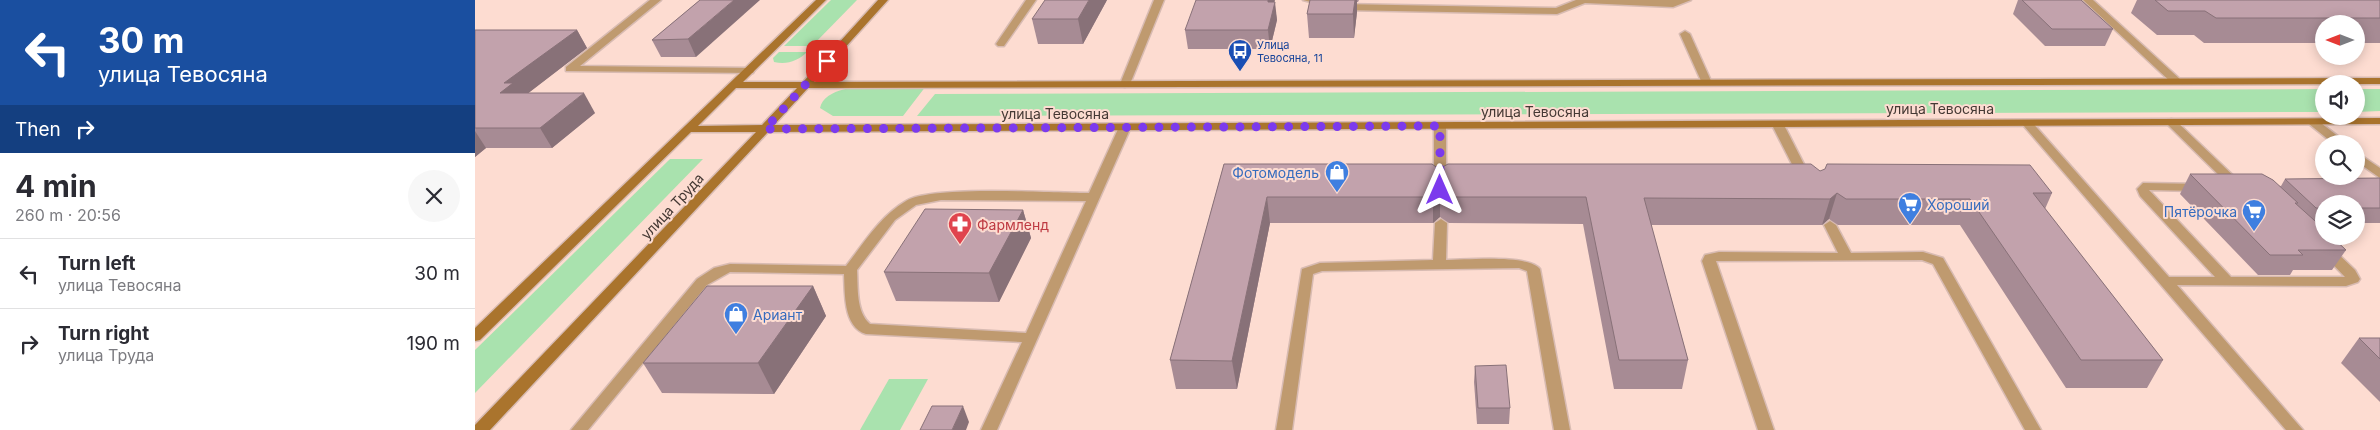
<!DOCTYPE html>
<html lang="en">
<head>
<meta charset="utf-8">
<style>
	body { margin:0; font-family:Inter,sans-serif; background:#f7f7f7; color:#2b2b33; height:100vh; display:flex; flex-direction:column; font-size:19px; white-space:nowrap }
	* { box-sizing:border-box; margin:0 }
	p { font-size:16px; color:#7c7c81 }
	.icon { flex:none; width:28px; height:28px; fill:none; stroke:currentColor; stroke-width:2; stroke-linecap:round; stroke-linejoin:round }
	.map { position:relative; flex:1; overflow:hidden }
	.panel { display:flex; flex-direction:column; background:#fff; width:475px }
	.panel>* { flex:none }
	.top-card { background:#1a4fa0; color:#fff; overflow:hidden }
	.needle { width:32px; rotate:270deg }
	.tools { position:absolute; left:1840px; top:15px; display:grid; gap:10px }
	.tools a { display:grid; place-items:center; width:50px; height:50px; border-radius:50%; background:#fff; box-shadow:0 2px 12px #0003; font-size:25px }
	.pin { position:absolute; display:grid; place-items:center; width:42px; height:42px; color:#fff; margin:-21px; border-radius:10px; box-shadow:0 2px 8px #0006 }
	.me { position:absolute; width:55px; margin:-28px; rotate:0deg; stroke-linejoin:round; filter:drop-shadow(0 0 4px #0008) }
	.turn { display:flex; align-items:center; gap:18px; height:105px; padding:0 15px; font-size:22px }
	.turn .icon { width:65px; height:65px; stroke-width:2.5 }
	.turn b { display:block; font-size:35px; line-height:42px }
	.then { display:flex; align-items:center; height:48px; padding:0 15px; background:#0003; gap:10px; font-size:19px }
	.round { display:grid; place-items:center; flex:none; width:52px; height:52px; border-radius:26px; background:#f7f7f7 }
	.summary { display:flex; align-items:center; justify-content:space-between; height:85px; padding:0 15px }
	h1 { font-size:30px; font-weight:700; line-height:38px }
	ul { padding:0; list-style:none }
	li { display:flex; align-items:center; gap:15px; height:70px; padding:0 15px; border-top:1px solid #e1e1e2 }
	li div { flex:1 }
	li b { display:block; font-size:19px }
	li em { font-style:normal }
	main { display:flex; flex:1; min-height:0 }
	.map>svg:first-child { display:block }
</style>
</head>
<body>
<main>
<section class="panel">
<div class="top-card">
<div class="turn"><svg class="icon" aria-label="left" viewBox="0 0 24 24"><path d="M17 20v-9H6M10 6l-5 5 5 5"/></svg><div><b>30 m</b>улица Тевосяна</div></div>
<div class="then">Then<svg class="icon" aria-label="right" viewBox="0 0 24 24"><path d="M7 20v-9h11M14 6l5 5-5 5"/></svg></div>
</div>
<div class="summary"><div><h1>4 min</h1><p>260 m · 20:56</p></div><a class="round"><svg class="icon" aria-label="close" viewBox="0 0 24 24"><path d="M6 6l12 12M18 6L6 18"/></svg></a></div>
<ul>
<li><svg class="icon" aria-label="left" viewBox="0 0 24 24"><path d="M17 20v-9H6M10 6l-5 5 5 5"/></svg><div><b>Turn left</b><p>улица Тевосяна</p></div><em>30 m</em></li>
<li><svg class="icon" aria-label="right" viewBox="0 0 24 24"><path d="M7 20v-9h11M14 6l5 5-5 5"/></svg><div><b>Turn right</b><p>улица Труда</p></div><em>190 m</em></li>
</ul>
</section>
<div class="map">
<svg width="1905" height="430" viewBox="0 0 1905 430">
	<rect width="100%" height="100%" fill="#fddcd1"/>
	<g fill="#a9e2ae">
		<path d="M356 0H382L337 46H309Z"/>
		<path d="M304 52H332C323 61 312 65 299 62L298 58Z"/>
		<path d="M451 86 428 116H358L345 108C352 78 427 86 451 86Z"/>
		<path d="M1849 89V112L442 116 460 94Z"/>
		<path d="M1881 89H1905V111L1881 112Z"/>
		<path d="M195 159H228L0 393V350Z"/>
		<path d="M414 379H453L425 430H385Z"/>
	</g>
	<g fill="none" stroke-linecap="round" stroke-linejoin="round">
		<g stroke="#d8bbb2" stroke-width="3">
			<g id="lane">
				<path d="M175 0H186L105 66 274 68 279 71 278 73 91 71V67Z"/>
				<path d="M551 0H561L529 46H523L521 44Z"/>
				<path d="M679 0H689L655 84 650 87 646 86 645 84Z"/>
				<path d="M828 0H846L867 4 1081 8 1101 0H1216L1198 7 1110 3 1082 14 867 10Z"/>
				<path d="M1608 0H1618L1706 80V84H1698Z"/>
				<path d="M1210 31 1215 34 1237 83 1236 85H1228L1227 83 1205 34Z"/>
				<path d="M1696 119 1700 120 1765 182 1767 185 1765 188H1757L1692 124 1690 122Z"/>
				<path d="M1838 119 1842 120 1873 144H1859L1834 124 1832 122Z"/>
				<path d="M1552 120 1556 121 1694 277H1740L1665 196 1662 189 1668 183 1728 184 1730 187 1724 191 1674 190 1756 277H1870L1845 251 1852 247 1857 248 1880 270 1885 279 1883 282 1871 286 1702 285 1828 430H1811L1548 125 1546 123Z"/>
				<path d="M1303 122 1309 125 1336 178 1334 181 1330 182 1324 178 1297 125Z"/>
				<path d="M965 123 971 126V184L965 188 959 184V126Z"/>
				<path d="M650 124 656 127 522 430H506L547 342 391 334C368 327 370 293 369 274L255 272 232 285 113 430H96L222 279 239 268 255 264 371 266C389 243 405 216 431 201 456 185 579 193 614 193L644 127ZM466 200 611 201 551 333 395 324C381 312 383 288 382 270L420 220 441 205Z"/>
				<path d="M1881 152 1905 168V178L1881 161Z"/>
				<path d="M966 219 972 223 971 260C990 260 1053 254 1065 269L1095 430H1079L1052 271 1044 268 847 271 838 274 817 430H801L827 269 845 263 958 260 960 223Z"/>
				<path d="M1355 221 1361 225 1376 253 1448 252 1468 258 1566 430H1550L1458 264 1447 260 1241 261 1299 430H1283L1227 261 1230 255 1244 252 1363 253 1349 225Z"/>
			</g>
		</g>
		<g stroke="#d8bbb2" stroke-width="3">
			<path id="secondary" d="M341 0H351L268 82H328L403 0H413L339 82 1905 78V84L333 88 299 125 1905 118V124L293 132 15 430H0V425L281 132H216L5 340 0 341V328ZM261 88H322L287 125 223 126Z"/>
		</g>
		<use href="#lane" fill="#bf9a6f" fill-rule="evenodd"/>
		<use href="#secondary" fill="#aa742d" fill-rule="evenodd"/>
	</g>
	<g fill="#a78b94">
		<path d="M225 0 221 57H186L177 40Z"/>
		<path d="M632 0 608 44H563L557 19Z"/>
		<path d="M835 0H884L883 2H882V12L879 38H834L832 14Z"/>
		<path d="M1543 0H1606L1638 29 1630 46H1570L1538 14Z"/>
		<path d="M1662 0H1905V43H1881V24H1849V43H1729L1719 35H1682L1656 13Z"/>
		<path d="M799 2 802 20 795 49H713L710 30Z"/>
		<path d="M0 30H102L112 48 53 93 120 113 77 148H11L0 157Z"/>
		<path d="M749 164 964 169 1345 171 1577 193 1570 209 1688 360 1672 388H1591L1485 225H1363L1354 219 1347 225H1176L1213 360 1207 389H1139L1108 224 974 223 965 217 958 223H795L762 389H701L695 360Z"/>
		<path d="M1715 174 1806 186 1810 179 1905 178V223H1881V204H1849V223H1842L1871 250 1857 270H1818L1815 275H1783L1705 194Z"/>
		<path d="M548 210 556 238 524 302 421 301 409 272Z"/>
		<path d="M338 286 351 316 299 394 187 393 168 363Z"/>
		<path d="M1884 338H1905V402L1866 363Z"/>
		<path d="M1000 366 1035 408 1034 424H1002L999 382Z"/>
	</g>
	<g fill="#887178">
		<path d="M259 0H285L221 57 213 39Z"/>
		<path d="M614 0H632L608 44 603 19Z"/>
		<path d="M793 0H800L794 20 793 2Z"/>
		<path d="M880 0H882V12L879 38 878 14Z"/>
		<path d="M800 2 802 20 795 49 793 30Z"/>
		<path d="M102 30 112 48 47 98 25 93 29 83Z"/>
		<path d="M109 93 120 113 77 148 65 128Z"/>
		<path d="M0 131 11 148 0 157Z"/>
		<path d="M965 191V217L958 223V197Z"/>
		<path d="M1362 193 1354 219 1347 225 1355 199Z"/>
		<path d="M792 197 795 223 762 389 757 361Z"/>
		<path d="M548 210 556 238 524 302 514 273Z"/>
		<path d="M338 286 351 316 299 394 283 363Z"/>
		<path d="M488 406 494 422 491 430H477Z"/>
	</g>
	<g fill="#c2a2ac" stroke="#887178">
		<path d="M225 0H259L213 39 177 40Z"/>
		<path d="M570 0H614L603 19H557Z"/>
		<path d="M721 0H793V2H800L793 30H710Z"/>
		<path d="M835 0H880L878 14H832Z"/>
		<path d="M1547 0H1606L1638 29H1577Z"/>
		<path d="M1680 0H1905V18H1741L1730 11H1693Z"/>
		<path d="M0 30H102L29 83H38L25 93H109L65 128H0Z"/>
		<path d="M749 164H957L964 169 973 164H1336L1345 171 1350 169 1352 164 1555 165 1577 193H1558L1688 360H1606L1495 199H1371L1362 193 1355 199 1169 198 1213 360H1144L1111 197H974L965 191 958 197H792L757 361 695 360Z"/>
		<path d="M1715 174H1787L1798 180 1823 203H1820L1849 229V236H1856L1871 250H1823L1828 255H1795Z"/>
		<path d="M1905 178V208H1881V204H1849V208H1841L1810 179Z"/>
		<path d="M450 209 548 210 514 273 409 272Z"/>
		<path d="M232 286H338L283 363H168Z"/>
		<path d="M1884 338H1905V359Z"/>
		<path d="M1031 365 1035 408H1003L1000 366Z"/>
		<path d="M457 406H488L477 430H445Z"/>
	</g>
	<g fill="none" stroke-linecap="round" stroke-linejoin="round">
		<path stroke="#7c3aed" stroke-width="9" stroke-dasharray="0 16.2" d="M352 61 290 129 965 126V190"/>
	</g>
	<defs>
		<g id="bus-pin" transform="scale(1.25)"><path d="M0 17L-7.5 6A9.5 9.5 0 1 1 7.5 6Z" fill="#1a4fb4" stroke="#fddcd1"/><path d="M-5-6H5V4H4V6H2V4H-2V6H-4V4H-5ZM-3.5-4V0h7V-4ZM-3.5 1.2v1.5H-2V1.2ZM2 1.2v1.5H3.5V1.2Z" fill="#fff"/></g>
		<g id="shop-pin" transform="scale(1.25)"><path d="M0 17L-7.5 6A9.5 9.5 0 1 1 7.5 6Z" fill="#3f7fe0" stroke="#fddcd1"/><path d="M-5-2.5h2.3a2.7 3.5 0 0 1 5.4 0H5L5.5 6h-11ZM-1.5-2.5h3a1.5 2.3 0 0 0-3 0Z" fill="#fff"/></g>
		<g id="supermarket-pin" transform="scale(1.25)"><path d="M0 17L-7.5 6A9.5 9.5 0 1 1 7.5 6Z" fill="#3f7fe0" stroke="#fddcd1"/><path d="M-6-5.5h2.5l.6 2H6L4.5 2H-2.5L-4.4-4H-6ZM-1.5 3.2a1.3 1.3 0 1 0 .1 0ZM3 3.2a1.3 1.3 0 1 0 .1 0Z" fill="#fff"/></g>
		<g id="pharmacy-pin" transform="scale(1.25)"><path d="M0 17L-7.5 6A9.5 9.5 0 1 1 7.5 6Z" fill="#e0444e" stroke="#fddcd1"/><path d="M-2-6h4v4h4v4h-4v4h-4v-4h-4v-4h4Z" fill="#fff"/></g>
	</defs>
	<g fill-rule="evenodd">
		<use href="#bus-pin" x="765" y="51"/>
		<use href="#shop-pin" x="862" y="172"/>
		<use href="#supermarket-pin" x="1435" y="204"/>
		<use href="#supermarket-pin" x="1779" y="211"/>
		<use href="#pharmacy-pin" x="485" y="224"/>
		<use href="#shop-pin" x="261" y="314"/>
	</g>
	<g text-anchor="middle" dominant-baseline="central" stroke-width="4" stroke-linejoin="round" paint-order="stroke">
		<g font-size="11" fill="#164399" stroke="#fddcd1" text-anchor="start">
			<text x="782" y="45">Улица<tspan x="782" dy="13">Тевосяна, 11</tspan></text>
		</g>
		<g font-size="14" fill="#453934" stroke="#fddcd1">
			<text x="1465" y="108">улица Тевосяна</text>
			<text x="1060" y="111">улица Тевосяна</text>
			<text x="580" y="113">улица Тевосяна</text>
			<text transform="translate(197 206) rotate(-47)">улица Труда</text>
		</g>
		<g font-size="14" fill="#366cbe" stroke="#fddcd1" text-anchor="end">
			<text x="844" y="172">Фотомодель</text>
			<text x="1452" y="204" text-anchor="start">Хороший</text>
			<text x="1762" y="211">Пятёрочка</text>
			<text x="278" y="314" text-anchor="start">Ариант</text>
		</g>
		<g font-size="14" fill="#be3a42" stroke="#fddcd1" text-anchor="start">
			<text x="502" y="224">Фармленд</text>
		</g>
	</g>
</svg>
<div class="tools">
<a><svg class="needle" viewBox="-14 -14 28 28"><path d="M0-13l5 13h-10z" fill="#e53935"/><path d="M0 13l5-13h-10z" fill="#7c7c81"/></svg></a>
<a><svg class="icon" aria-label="sound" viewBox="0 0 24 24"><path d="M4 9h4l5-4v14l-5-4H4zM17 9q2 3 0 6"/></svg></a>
<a><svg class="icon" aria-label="search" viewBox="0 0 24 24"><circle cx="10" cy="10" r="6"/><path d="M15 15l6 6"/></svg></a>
<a><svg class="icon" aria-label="layers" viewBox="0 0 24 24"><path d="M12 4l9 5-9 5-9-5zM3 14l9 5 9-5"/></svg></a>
</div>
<div class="pin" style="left:352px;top:61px;background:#d93025"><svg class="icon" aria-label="arrive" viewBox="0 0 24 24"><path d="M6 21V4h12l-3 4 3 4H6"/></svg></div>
<svg class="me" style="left:965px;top:190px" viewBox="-20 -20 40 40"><path d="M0-17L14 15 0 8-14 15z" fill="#7c3aed" stroke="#fff" stroke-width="4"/></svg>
</div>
</main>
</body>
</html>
